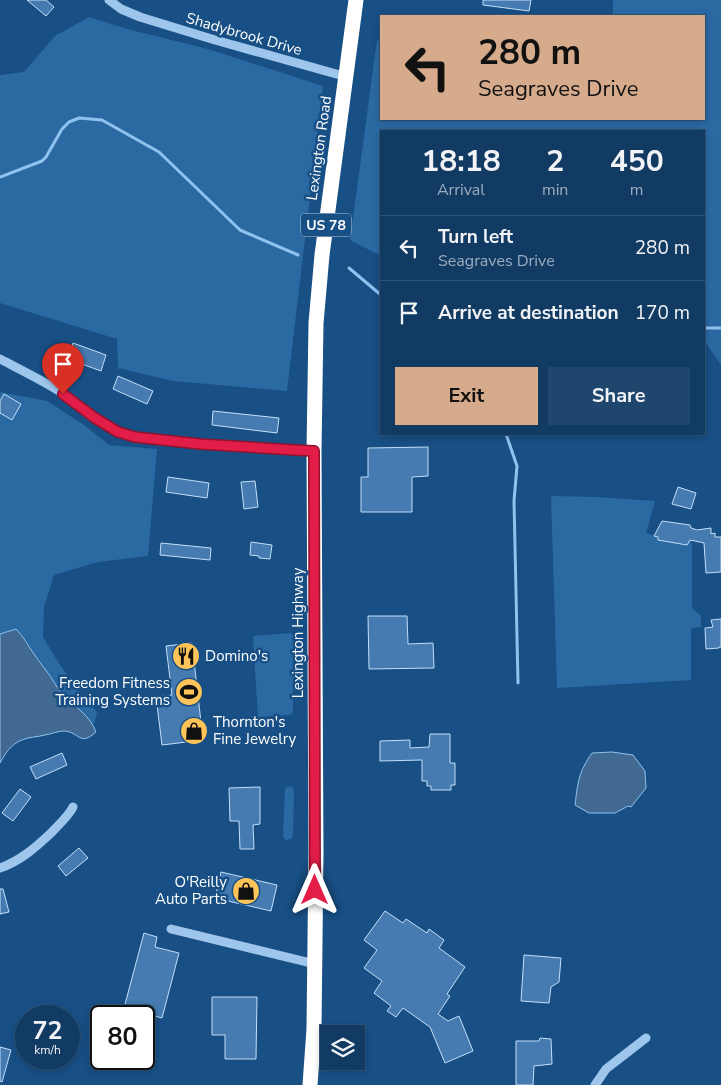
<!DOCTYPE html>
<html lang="en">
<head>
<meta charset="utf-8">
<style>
	body { margin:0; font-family:"Nunito Sans",sans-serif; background:#1f466d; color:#f1f3f6; height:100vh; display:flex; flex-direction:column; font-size:19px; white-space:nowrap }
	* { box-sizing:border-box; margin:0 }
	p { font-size:16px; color:#9cadbf }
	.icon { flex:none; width:28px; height:28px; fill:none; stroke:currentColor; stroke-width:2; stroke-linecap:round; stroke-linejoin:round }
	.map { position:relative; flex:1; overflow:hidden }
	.drawer { position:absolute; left:380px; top:130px; width:325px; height:305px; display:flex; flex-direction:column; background:#123b64; border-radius:0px; box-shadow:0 2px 8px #0003,0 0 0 1px #315578 }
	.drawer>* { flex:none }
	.banner { position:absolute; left:380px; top:15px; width:325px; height:105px; border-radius:0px; box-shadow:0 2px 8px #0003,0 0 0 1px #315578; background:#d6ab8b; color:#111; overflow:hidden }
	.buttons { position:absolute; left:320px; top:1025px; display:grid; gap:10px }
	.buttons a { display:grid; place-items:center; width:45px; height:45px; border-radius:0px; background:#123b64; box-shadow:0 2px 8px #0003,0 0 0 1px #315578; font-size:25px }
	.speed { position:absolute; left:15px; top:1005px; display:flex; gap:10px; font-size:25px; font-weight:700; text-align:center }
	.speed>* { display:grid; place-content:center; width:65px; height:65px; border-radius:50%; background:#123b64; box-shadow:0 2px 8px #0003,0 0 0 1px #315578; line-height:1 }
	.speed small { font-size:12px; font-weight:400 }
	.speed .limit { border:2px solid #111; border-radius:8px; background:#fff; color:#111 }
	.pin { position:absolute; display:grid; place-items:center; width:42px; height:42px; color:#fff; margin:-51px -21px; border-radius:50% 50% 50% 0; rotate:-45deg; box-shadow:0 0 5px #0007 }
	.pin .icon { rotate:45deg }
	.me { position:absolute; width:55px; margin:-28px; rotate:0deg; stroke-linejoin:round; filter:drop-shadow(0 0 4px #0008) }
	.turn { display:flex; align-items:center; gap:18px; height:105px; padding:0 15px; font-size:22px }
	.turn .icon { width:65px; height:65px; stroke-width:2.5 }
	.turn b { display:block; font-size:35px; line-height:42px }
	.eta { display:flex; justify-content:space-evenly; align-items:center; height:85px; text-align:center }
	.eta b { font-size:30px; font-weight:700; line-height:35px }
	.action { display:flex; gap:10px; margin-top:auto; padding:10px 15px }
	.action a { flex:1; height:58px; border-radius:0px; background:#d6ab8b; color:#111; font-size:20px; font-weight:700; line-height:58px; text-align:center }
	.action a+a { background:#1f466d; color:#f1f3f6 }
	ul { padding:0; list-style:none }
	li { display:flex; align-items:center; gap:15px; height:65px; padding:0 15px; border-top:1px solid #315578 }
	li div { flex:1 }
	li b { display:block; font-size:19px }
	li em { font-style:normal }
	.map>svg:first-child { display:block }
</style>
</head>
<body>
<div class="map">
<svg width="721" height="1085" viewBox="0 0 721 1085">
	<rect width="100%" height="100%" fill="#184f85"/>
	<g fill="#2b69a3">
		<path d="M613 0H721V365L704 340V131H381V256L350 240 377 40 381 42V119H704V16H613Z"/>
		<path d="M89 17 127 29 208 49 323 86 287 391 173 381 118 368 117 339 0 303V75L24 72 55 36Z"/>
		<path d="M0 392 47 401 84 425 109 445 157 449 148 556 98 562 54 575 44 607 43 637 58 662 83 697 97 712 94 725 74 703 62 694 16 629 0 634Z"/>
		<path d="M551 496 597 497 655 501 646 533 658 537 659 540 687 545 690 540 691 541 692 548V608L701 616V627L691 628V680L557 688Z"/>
		<path d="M290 633 292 634 293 636V711L292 714 289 715 258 717 253 636Z"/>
		<path d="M288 786 292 787 294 790 293 836 291 839 286 840 284 838 283 836 285 789Z"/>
	</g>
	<g fill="#416991" stroke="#90c2ef">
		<path d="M16 629C24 637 28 646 34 654 40 663 47 671 52 679 56 685 59 691 63 695 76 707 90 716 96 732 79 747 80 732 64 731 58 731 51 734 45 735 38 737 28 737 22 740 11 744 5 754 0 763V634Z"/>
		<path d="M612 752 633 755 645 771 646 788 631 807 628 806 615 813H589L575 805C578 782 578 773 592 753Z"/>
	</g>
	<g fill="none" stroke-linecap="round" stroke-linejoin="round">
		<g stroke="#90c2ef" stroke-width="3">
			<path d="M0 177 42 161 46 157 62 129 69 122 79 118 102 120 159 152 240 230 298 255"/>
			<path d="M349 268 381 295"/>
			<path d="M704 328H721"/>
			<path d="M506 434 517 466 514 501 518 683"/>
		</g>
	</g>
	<g fill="#457bb0" stroke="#c3dff9">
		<path d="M27 0H46L54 7 46 16Z"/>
		<path d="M483 0H531L529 11 483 5Z"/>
		<path d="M73 343 106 355 101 371 68 359Z"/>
		<path d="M118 376 153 391 147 404 113 389Z"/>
		<path d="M4 394 21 404 12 420 0 413V401Z"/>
		<path d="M213 411 279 418 277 433 212 425Z"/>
		<path d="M428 447V476L412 477V512H361V477H368V448Z"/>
		<path d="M168 477 209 483 207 498 166 492Z"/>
		<path d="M255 481 258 507 244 509 241 482Z"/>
		<path d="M678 487 696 493 691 509 672 504Z"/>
		<path d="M662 521 690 525 691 528 697 530 711 528V534L715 533V537H721V572L706 573 704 543 690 540 687 545 658 540V537L654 536Z"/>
		<path d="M251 542 272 545 270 559 259 558V556L250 555Z"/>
		<path d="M161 543 211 548 210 560 160 555Z"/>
		<path d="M368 616H407L408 644 433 643 434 668 369 669Z"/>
		<path d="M721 619V647H719V648L706 649 705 628 713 627 711 620Z"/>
		<path d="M192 643 203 740 162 745 156 697 172 695 166 646Z"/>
		<path d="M430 734H450V763H455V785H451V790H431V786H427V781H422V760L380 761V741L410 740V748L429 747Z"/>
		<path d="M62 753 67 765 36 779 30 767Z"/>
		<path d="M260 787V824L253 825 254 849H240L239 821H230L229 788Z"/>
		<path d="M20 789 31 797 13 821 2 813Z"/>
		<path d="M79 848 88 858 66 876 58 866Z"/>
		<path d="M221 872 277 885 271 911 215 898Z"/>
		<path d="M0 889H3L9 912 0 914Z"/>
		<path d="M385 911 403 923 406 919 427 933 429 929 444 940 439 948 465 967 447 994 450 996 438 1014 448 1021 459 1016 473 1051 445 1063 430 1027 403 1008 396 1017 387 1011 391 1006 374 993 382 981 364 968 377 950 364 940Z"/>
		<path d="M144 933 157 937 155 947 179 953 162 1018 124 1008Z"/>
		<path d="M524 955 561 958 559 982 551 987 549 1003 521 1001Z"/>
		<path d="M212 997H257L256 1059H225V1035H212Z"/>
		<path d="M540 1038 551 1039 552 1064 534 1066 533 1085H516V1041H539Z"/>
		<path d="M0 1047 11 1050 2 1082 0 1081Z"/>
	</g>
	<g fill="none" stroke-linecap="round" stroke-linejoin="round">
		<g stroke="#9ec6ec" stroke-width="9">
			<path d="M109 0 121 9 140 17 215 40 347 77"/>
			<path d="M0 359C21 370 44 381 64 394 81 406 97 422 117 432 132 439 153 439 169 440 217 446 266 450 314 451"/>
			<path d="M0 868C20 861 35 848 51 833 59 824 68 817 73 807"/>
			<path d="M171 929 315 964"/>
			<path d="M595 1085 606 1069 646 1038"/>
		</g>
		<path stroke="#fff" stroke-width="15" d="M310 1085 314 1029 316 853 314 451 316 323 322 255 356 0"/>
	</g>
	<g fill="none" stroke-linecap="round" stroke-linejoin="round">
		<g stroke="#92132f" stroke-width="12">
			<path id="route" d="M63 394 95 418 118 432 135 437 200 444 295 450 314 451 315 890"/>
		</g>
		<use href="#route" stroke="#e11d48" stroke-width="9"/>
	</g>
	<defs>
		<g id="restaurant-disc" transform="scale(1.4375)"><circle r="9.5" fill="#ffc459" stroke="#184f85"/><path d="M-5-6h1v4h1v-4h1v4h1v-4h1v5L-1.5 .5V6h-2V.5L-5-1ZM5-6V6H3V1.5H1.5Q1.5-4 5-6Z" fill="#111"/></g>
		<g id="stadium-disc" transform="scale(1.4375)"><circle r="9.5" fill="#ffc459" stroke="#184f85"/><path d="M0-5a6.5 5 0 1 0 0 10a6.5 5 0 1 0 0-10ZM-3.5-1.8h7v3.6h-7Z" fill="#111"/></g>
		<g id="shop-disc" transform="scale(1.4375)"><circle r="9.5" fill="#ffc459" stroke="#184f85"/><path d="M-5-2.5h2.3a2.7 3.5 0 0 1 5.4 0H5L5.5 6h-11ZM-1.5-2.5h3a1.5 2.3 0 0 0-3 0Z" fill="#111"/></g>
	</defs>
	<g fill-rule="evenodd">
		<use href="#restaurant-disc" x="186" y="656"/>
		<use href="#stadium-disc" x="189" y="692"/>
		<use href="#shop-disc" x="194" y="731"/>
		<use href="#shop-disc" x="246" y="891"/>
	</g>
	<g text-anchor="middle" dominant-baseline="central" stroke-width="5" stroke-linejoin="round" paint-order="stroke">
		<rect fill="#184f85" stroke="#bacada" stroke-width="1" x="301" y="213.5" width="50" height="23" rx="4"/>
		<g font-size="14" font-weight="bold" fill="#fff">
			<text x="326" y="225">US 78</text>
		</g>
		<g font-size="15" fill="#fff" stroke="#184f85">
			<text transform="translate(244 34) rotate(16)">Shadybrook Drive</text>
			<text transform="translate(319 148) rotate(-82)">Lexington Road</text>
			<text transform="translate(298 633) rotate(-90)">Lexington Highway</text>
		</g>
		<g font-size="15" fill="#fff" stroke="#184f85" text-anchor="start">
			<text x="205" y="656">Domino's</text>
			<text x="170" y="683" text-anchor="end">Freedom Fitness<tspan x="170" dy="17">Training Systems</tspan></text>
			<text x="213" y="722">Thornton's<tspan x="213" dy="17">Fine Jewelry</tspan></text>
			<text x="227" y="882" text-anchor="end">O'Reilly<tspan x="227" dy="17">Auto Parts</tspan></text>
		</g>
	</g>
</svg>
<div class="buttons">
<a><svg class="icon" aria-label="layers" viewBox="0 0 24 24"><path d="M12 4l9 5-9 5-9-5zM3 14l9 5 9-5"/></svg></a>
</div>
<div class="speed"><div>72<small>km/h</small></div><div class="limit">80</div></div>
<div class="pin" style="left:63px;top:394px;background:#d93025"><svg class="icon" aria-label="arrive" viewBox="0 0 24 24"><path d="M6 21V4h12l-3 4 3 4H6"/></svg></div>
<svg class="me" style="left:315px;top:890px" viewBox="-20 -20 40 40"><path d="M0-17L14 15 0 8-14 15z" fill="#e11d48" stroke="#fff" stroke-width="4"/></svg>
<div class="banner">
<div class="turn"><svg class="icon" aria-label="left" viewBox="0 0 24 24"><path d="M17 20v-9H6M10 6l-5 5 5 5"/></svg><div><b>280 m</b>Seagraves Drive</div></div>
</div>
<section class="drawer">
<div class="eta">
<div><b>18:18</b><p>Arrival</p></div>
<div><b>2</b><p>min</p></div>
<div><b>450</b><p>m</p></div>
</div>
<ul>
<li><svg class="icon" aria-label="left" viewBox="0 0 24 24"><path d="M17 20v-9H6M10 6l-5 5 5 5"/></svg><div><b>Turn left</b><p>Seagraves Drive</p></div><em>280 m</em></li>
<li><svg class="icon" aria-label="arrive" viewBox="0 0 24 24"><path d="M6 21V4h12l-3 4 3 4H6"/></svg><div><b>Arrive at destination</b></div><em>170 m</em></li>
</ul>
<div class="action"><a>Exit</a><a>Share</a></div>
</section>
</div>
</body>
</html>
